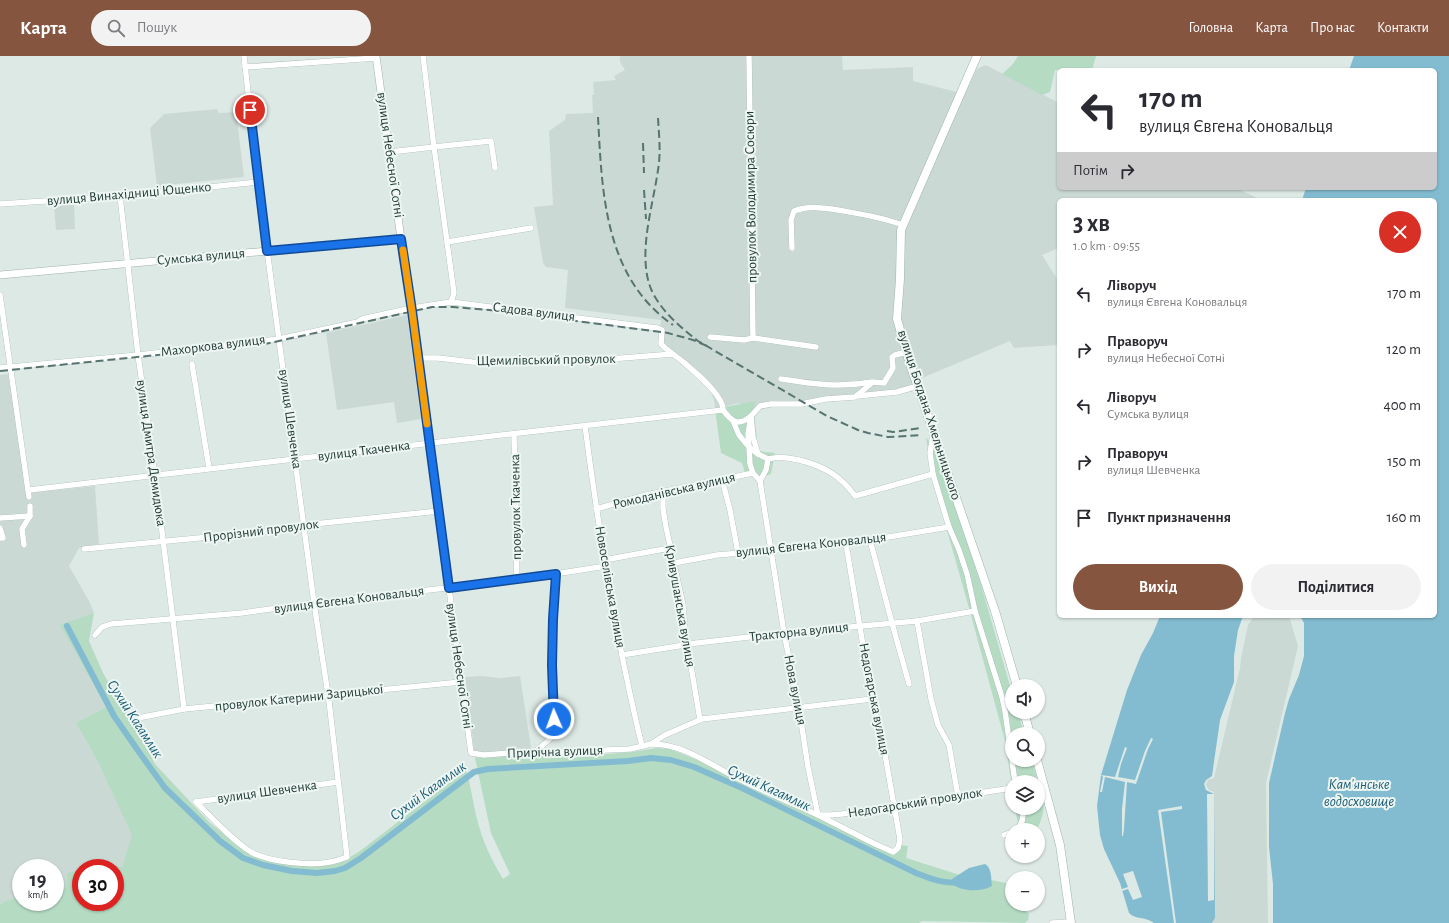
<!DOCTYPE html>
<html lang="uk">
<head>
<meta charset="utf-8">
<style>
	body { margin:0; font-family:"Alegreya Sans",sans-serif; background:#f2f2f3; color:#2b2b33; height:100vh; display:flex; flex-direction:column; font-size:15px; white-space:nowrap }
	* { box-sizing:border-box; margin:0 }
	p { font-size:13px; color:#7c7c81 }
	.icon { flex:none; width:22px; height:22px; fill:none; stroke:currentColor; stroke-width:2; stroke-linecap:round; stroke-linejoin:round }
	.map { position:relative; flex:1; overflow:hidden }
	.panel { position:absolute; left:1057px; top:142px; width:380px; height:420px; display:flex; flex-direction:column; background:#fff; border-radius:6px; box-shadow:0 1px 3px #0004 }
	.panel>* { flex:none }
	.top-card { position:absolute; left:1057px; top:12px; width:380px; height:122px; border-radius:6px; box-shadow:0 1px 3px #0004; background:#fff; color:#2b2b33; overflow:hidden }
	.fabs { position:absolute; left:1005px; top:623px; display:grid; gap:8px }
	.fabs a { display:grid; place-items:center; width:40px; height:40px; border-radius:50%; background:#fff; box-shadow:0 1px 3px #0004; font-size:20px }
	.speed { position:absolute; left:12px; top:803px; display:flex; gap:8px; font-size:20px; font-weight:700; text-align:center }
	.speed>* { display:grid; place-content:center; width:52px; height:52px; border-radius:50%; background:#fff; box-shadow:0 1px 3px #0004; line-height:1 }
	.speed small { font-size:10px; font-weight:400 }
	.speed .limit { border:6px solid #d22; background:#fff; color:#111 }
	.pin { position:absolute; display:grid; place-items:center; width:34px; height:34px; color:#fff; margin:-17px; border:2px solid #fff; border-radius:50%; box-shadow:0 1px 4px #0007 }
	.me { position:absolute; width:44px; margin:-22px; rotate:358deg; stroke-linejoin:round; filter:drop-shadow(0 0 3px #0008) }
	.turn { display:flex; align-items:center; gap:14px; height:84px; padding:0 16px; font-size:18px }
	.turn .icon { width:52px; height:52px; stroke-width:2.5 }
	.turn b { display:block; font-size:28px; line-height:34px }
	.then { display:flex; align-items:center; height:38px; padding:0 16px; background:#0003; gap:8px; font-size:15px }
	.round { display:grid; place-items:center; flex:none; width:42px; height:42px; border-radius:21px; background:#f2f2f3 }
	.headline { display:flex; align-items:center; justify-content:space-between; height:68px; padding:0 16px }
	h1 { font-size:24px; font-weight:700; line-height:30px }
	.primary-button { display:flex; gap:8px; margin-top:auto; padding:8px 16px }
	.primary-button a { flex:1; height:46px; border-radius:24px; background:#855540; color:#fff; font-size:16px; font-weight:700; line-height:46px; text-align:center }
	.primary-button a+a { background:#f2f2f3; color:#2b2b33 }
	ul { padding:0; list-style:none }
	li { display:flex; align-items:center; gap:12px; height:56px; padding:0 16px }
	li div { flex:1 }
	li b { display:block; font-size:15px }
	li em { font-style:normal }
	header { display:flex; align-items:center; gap:24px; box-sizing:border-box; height:56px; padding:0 20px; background:#855540; color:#fff }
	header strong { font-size:19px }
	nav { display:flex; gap:22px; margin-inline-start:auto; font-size:14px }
	.search { width:280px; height:36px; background:#f2f2f3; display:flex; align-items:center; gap:10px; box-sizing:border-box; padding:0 14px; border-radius:22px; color:#7c7c81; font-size:15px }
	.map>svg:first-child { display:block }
</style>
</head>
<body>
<header>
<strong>Карта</strong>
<div class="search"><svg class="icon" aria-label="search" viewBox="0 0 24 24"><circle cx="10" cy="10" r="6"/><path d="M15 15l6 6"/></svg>Пошук</div>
<nav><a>Головна</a><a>Карта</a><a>Про нас</a><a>Контакти</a></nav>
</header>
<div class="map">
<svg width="1449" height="867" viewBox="0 0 1449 867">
	<rect width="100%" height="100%" fill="#dde9e5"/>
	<g fill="#cbd9d4">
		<path d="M620 0H842L843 14 913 11V25L965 38 977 13 986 9 1059 47V132H1236L1262 144H1059V194L1056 193 1042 199 1059 226V289L1014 292 1010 285 922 322 912 336 833 344 804 350 773 351 759 354 754 359 739 347 715 353 714 344 710 334 673 299 660 292 659 287 661 264 565 252 568 214 546 211 543 207 534 151 553 149 549 75 565 64 566 58 593 57 592 39H594L593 26 616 24 614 20 625 14 620 6Z"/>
		<path d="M217 53 219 57 236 56 244 121 157 130 150 72 164 58Z"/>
		<path d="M74 148 75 173 56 174 54 149Z"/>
		<path d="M407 259 421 363 397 367 394 346 337 354 326 277Z"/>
		<path d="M9 318 28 437 95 430 99 488 79 492 69 510 89 545 94 557 61 570 106 651 76 667 98 706 133 779 122 811 97 806 96 809 81 812V814L67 818 66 831 60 835H55V812H21V840L3 846 0 849V319Z"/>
		<path d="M1254 560H1289L1298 590 1266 727 1268 867H1212L1215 862V854L1214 736 1209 734 1206 729 1208 724 1214 722 1240 612 1241 602 1248 569Z"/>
		<path d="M481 620 501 622 520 620 532 698 475 702 465 621Z"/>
	</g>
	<g fill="#b5dbc3">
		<path d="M1018 0H1096L1092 14H1055L1050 36 1042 39 1002 18 1013 8Z"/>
		<path d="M755 345 754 354 758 395 775 397 771 418 765 420H746L742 407 721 397 715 353Z"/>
		<path d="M926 381 937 397 982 532 1012 637V656H1018L1024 678H1012V704H1032L1038 726H1012V731L1005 685 971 559 932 421Z"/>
		<path d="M94 557 89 585 103 617 141 681 155 708 210 767 247 796 312 809H331L345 804 360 795 466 714C471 730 473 747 477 763 482 784 492 805 503 823L510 818 491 777 475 702 532 698 550 700 593 699 632 696 657 692 670 693 697 704 730 721 786 746 894 799 898 795 901 789 908 790 906 802 960 819 952 823C968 833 974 838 992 830L991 824 1006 827 1012 836V848H1019L1029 858 1028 864 1025 867 922 865 919 867H0V849L3 846 21 840V846H55V835H60L66 831 67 817 81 814V846H115V812H86L96 809 97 806 122 811 132 779 98 706 76 667 106 651 60 569Z"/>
		<path d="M1038 727C1044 750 1047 751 1037 774H1019L1015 752H1038Z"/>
	</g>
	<g fill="#83bcd0">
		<path d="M1354 0H1449V867H1273V828L1269 791V727L1285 657 1289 643 1299 619 1304 600V567L1300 560H1435V144H1302L1306 132H1435V14H1349Z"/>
		<path d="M1160 560H1243L1238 574 1234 600V626L1220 664 1212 720 1206 724 1204 728 1206 734 1214 738 1215 854V862L1212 867H1154C1144 860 1136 864 1129 857L1120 827 1104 793 1100 779 1097 750 1101 719 1127 634 1141 599 1153 577Z"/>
		<path d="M985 808C992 812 991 822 992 830 980 837 960 835 950 827L952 823 969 812Z"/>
	</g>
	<g fill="#dde9e5">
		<path d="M1151 682 1153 683 1148 693 1136 728 1127 726 1124 773 1123 780H1122V753L1125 726 1105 721 1102 736H1100L1103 721 1101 719 1115 721 1125 691 1127 692 1121 708 1118 721 1135 724 1145 695Z"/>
		<path d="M1207 738H1214V844L1208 845Z"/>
		<path d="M1182 750V753L1161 756 1176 867H1174L1158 754Z"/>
		<path d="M1133 815 1142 841 1133 844 1128 833 1122 835V833L1128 831 1123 818Z"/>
	</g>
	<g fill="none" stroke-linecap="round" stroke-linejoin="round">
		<path stroke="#83bcd0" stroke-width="6" d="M67 570 114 660 139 696 165 732 220 785 243 802 263 809 292 815 317 817 335 815 345 812 361 802 474 716 488 713 628 705 651 702 671 704 694 711 742 732 916 817C929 822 942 828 957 826"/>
		<g stroke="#a0b0ac" stroke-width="6">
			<g id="minor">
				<path d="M423 0 434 91 491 85 495 112"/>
				<path d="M749 0 753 282"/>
				<path d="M245 11 376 2"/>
				<path d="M390 96 434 91 447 186 531 172"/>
				<path d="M120 140 138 299 155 419 184 653"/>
				<path d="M0 148 120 140 258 126"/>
				<path d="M401 183 412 255 471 697 484 699 536 695 558 696 630 693 651 688 665 679 702 663 872 643"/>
				<path d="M447 186 454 237 451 246"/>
				<path d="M792 192 791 164 794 155C809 149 823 152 838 154 861 158 881 161 903 169"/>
				<path d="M0 239 29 441"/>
				<path d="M710 281 744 284 753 282 816 291"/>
				<path d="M418 302H438L472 306 498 307 584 305 673 298"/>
				<path d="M192 308 209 412"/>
				<path d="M0 312 138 299 279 283 358 266 362 263 412 252 451 246 657 272 662 274 661 288 665 292C679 302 724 337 723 354"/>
				<path d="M781 323C814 328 839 332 872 326"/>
				<path d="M857 340 897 336 918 330"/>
				<path d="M723 354C732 366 738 371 751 360L748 378 749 391 758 398 768 403 766 414 760 425 784 577 799 652 808 711 818 759 873 787 893 796 898 792 900 784 898 772 884 693 872 643 846 488"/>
				<path d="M733 365 739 379 749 391 750 408 753 417 760 425"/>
				<path d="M585 370C599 477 616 584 642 690"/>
				<path d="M514 378 517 524"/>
				<path d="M933 379 930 397 933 418 949 471 959 494 967 518 975 555 1002 641 1005 655 1015 726"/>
				<path d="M758 398 753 381 751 360 760 350 771 348H801L826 343 855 341 873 326 884 327 893 312 892 301 895 299 906 296"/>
				<path d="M768 403C780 400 787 402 799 404 823 410 840 419 855 440L933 418"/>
				<path d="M722 423 730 454 738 497"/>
				<path d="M29 434 440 386 723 354"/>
				<path d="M663 435V453L666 471 683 549 685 574 700 664"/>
				<path d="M596 453 646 439 753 417"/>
				<path d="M0 462 30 460"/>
				<path d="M0 472 3 482H0"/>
				<path d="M870 484 892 567 909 628"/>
				<path d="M24 489 22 473 30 460V450"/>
				<path d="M84 493 262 476 293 472 304 469 439 455"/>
				<path d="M604 504 670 492"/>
				<path d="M674 507 717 499 846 488 949 471"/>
				<path d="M917 565 931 643 938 669 949 689 958 740"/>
				<path d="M95 579 102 571 111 568 242 557 314 547 517 524 606 510"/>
				<path d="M622 599 697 587 784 577 917 565 975 555"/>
				<path d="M138 662 184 653 461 626"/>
				<path d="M652 688C684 688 712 710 739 723 765 736 792 747 818 759H831L842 758 1012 732"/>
				<path d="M536 695 551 682 554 673 552 609 553 563 556 518"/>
				<path d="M196 746C213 763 231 783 251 796 269 806 310 810 330 806 336 805 342 803 347 801L329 645 314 547 258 126 244 0"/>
				<path d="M196 746 338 726"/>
				<path d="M1015 774C1023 769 1024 761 1022 752"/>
				<path d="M1004 779 1012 776"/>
				<path d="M1052 867 1071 866"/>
			</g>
		</g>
		<g stroke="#a0b0ac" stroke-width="8">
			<path id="tertiary" d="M0 219 401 183 376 0"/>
		</g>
		<g stroke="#9cb5ae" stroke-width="9">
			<g id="secondary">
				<path d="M977 0 901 174 900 223 897 263 909 305 995 555 1017 630"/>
				<path d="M1024 656 1030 678"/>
				<path d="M1037 704 1060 789 1071 867"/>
			</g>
		</g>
		<use href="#minor" stroke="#fff" stroke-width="5.5"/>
		<use href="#tertiary" stroke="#fff" stroke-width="7"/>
		<use href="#secondary" stroke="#fff" stroke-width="8"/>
		<g stroke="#587470" stroke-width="2" stroke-dasharray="8 4" stroke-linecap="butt">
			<path d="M598 61C602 136 604 221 673 269"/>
			<path d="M658 62C659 79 661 97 658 114 653 150 637 198 651 233 660 254 680 271 698 285L827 360 858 374 868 377 888 381 922 379"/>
			<path d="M643 87 644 117"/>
			<path d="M644 134 646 163"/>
			<path d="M0 315 265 288 432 251H453L500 255 668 277 693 284 707 290"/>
			<path d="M887 375 893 376 921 372"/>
		</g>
	</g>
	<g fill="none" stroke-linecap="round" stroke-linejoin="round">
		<g stroke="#114b97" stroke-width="10">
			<path id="route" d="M250 54 267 195 401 183 412 255 449 532 556 518 553 563 552 609 554 663"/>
		</g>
		<use href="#route" stroke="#1a73e8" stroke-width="7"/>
		<path stroke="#f59e0b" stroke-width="7" d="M403 194 412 255 427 368"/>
	</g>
	<g text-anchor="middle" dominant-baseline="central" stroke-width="4" stroke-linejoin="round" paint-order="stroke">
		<g font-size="14" fill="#1f3834" stroke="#edf6f2">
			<text transform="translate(390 99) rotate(82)">вулиця Небесної Сотні</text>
			<text transform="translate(129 138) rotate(-5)">вулиця Винахідниці Ющенко</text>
			<text transform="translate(751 141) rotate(-91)">провулок Володимира Сосюри</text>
			<text transform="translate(201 201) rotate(-5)">Сумська вулиця</text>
			<text transform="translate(534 256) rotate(7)">Садова вулиця</text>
			<text transform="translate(213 290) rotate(-7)">Махоркова вулиця</text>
			<text transform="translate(546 304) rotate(-1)">Щемилівський провулок</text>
			<text transform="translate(929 359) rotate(72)">вулиця Богдана Хмельницького</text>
			<text transform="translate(290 363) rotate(82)">вулиця Шевченка</text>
			<text transform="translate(364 395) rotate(-7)">вулиця Ткаченка</text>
			<text transform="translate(151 397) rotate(82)">вулиця Дмитра Демидюка</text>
			<text transform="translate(674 435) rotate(-13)">Ромоданівська вулиця</text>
			<text transform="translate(516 451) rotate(-91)">провулок Ткаченка</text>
			<text transform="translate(261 475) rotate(-7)">Прорізний провулок</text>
			<text transform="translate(811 489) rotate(-6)">вулиця Євгена Коновальця</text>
			<text transform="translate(610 531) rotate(80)">Новоселівська вулиця</text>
			<text transform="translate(349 544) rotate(-7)">вулиця Євгена Коновальця</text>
			<text transform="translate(680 550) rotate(80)">Кривушанська вулиця</text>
			<text transform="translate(799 576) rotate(-6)">Тракторна вулиця</text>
			<text transform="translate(459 610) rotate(82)">вулиця Небесної Сотні</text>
			<text transform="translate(795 634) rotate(79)">Нова вулиця</text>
			<text transform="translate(299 642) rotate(-6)">провулок Катерини Зарицької</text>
			<text transform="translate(874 643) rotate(79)">Недогарська вулиця</text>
			<text transform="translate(555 696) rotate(-2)">Прирічна вулиця</text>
			<text transform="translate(267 736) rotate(-8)">вулиця Шевченка</text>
			<text transform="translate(915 747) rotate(-9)">Недогарський провулок</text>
		</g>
		<g font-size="15" font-style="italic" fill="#195b73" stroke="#edf6f2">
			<text transform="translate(135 663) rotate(57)">Сухий Кагамлик</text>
			<text x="1359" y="728">Кам'янське<tspan x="1359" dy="17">водосховище</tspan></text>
			<text transform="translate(769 732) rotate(25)">Сухий Кагамлик</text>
			<text transform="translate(428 735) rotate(-36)">Сухий Кагамлик</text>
		</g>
	</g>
</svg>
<div class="fabs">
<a><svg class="icon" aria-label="sound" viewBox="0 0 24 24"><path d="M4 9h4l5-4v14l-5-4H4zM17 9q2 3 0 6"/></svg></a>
<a><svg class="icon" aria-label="search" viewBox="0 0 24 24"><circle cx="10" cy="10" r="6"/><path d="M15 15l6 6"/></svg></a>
<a><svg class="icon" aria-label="layers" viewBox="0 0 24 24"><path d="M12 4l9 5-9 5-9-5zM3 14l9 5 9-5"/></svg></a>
<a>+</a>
<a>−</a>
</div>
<div class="speed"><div>19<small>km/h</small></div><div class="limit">30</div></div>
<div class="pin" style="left:250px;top:54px;background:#d93025"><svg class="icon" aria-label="arrive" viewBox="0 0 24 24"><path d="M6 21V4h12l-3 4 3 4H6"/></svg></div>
<svg class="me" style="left:554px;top:663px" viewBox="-20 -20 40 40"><circle r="17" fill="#1a73e8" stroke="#fff" stroke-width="3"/><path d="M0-11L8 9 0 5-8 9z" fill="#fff"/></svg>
<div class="top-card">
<div class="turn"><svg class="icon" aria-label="left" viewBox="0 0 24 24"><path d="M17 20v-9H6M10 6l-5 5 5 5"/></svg><div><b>170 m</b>вулиця Євгена Коновальця</div></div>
<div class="then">Потім<svg class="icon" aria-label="right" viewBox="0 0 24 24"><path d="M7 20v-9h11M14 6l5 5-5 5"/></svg></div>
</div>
<section class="panel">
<div class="headline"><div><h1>3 хв</h1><p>1.0 km · 09:55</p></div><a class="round" style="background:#d93025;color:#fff"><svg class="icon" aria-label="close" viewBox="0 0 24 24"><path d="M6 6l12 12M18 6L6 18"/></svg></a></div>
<ul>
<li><svg class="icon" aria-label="left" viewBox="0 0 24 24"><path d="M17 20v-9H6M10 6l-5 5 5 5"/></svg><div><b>Ліворуч</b><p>вулиця Євгена Коновальця</p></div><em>170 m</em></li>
<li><svg class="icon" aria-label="right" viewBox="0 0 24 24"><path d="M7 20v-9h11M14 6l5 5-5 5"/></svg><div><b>Праворуч</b><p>вулиця Небесної Сотні</p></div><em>120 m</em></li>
<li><svg class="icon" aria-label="left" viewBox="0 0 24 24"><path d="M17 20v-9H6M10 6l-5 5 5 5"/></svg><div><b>Ліворуч</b><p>Сумська вулиця</p></div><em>400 m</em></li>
<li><svg class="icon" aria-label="right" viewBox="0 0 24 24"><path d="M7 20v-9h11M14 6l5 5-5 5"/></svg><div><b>Праворуч</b><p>вулиця Шевченка</p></div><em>150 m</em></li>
<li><svg class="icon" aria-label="arrive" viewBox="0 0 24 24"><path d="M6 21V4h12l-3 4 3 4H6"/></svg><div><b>Пункт призначення</b></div><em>160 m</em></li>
</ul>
<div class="primary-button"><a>Вихід</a><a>Поділитися</a></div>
</section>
</div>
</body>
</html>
